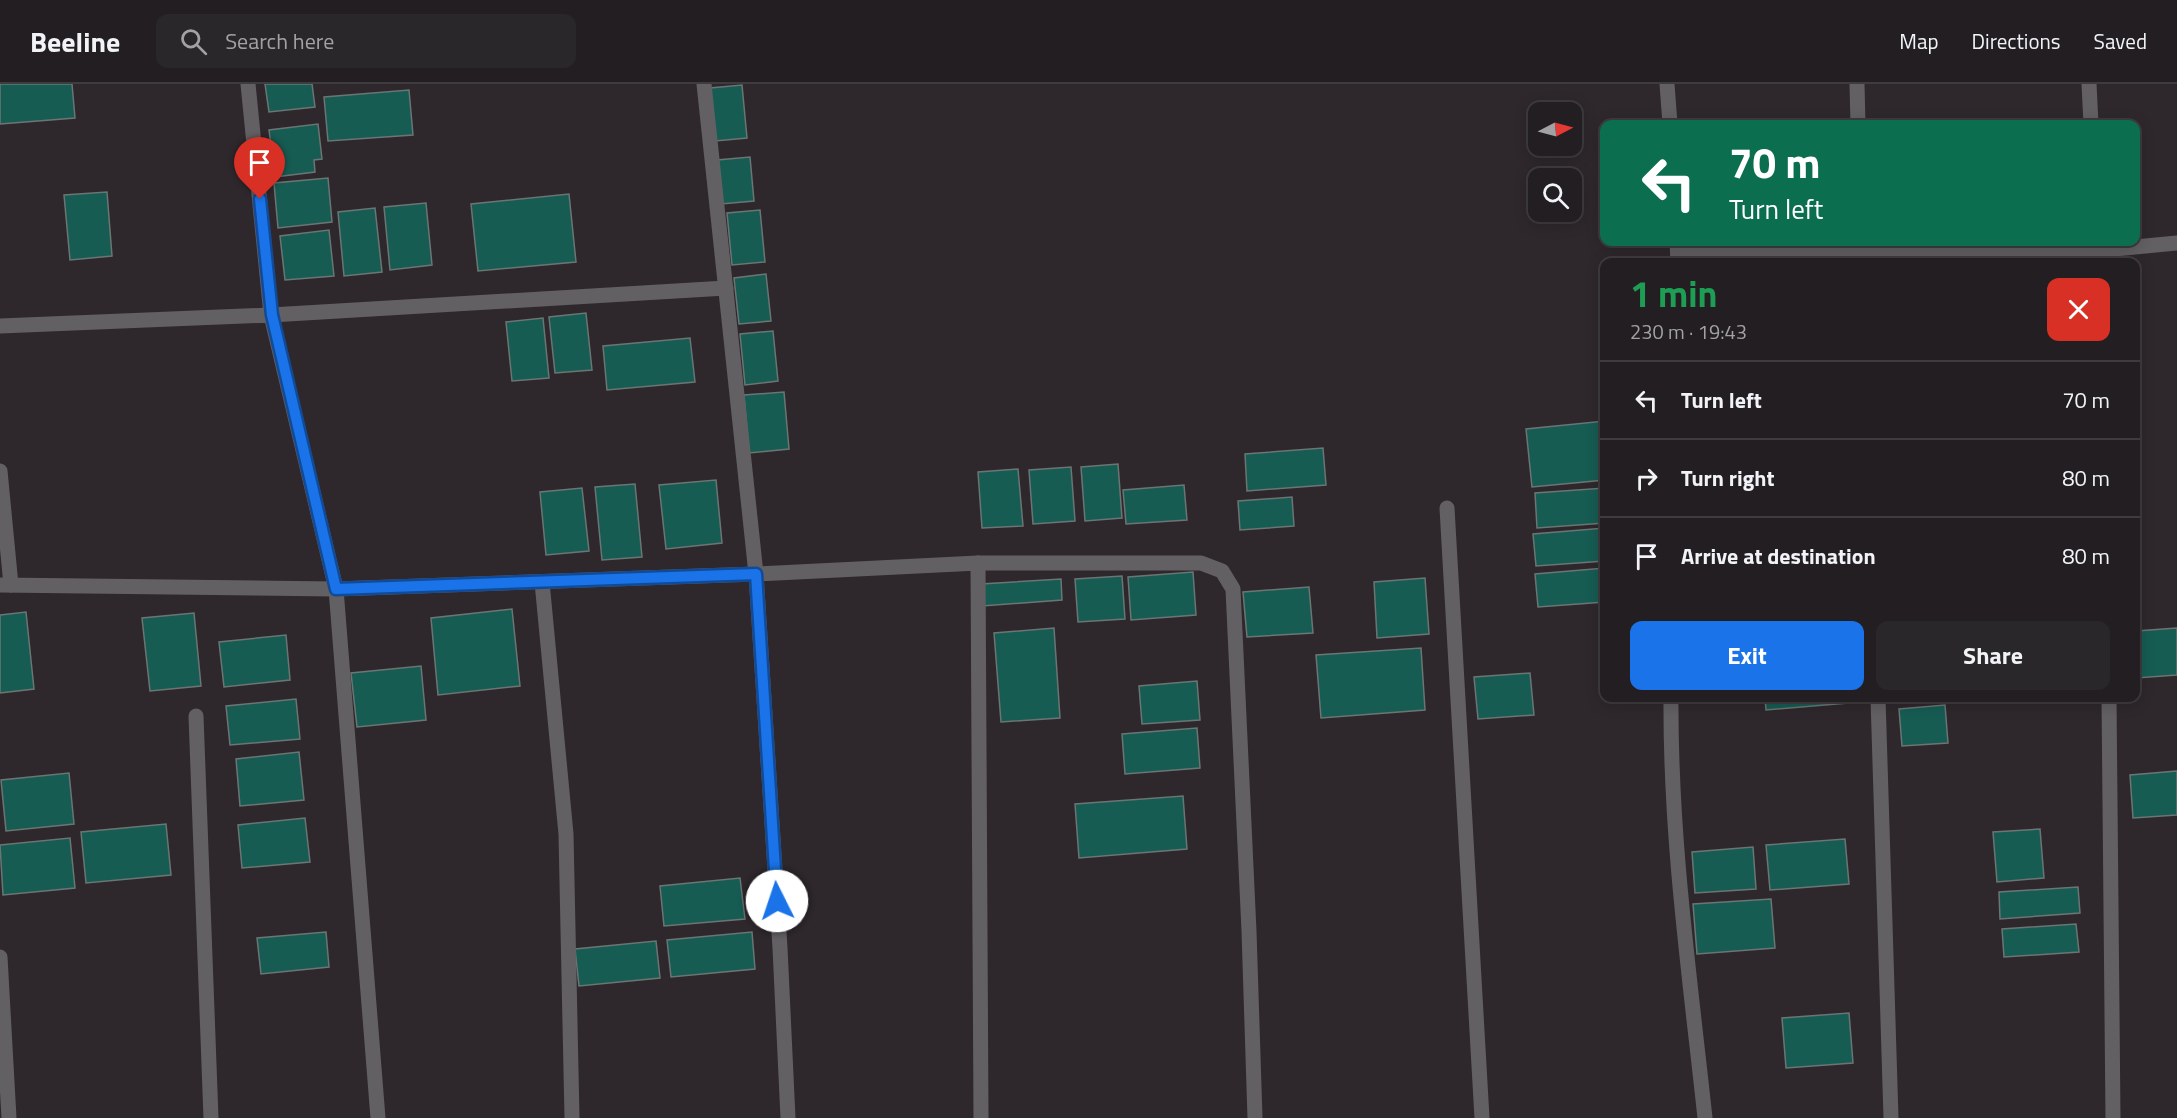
<!DOCTYPE html>
<html lang="en">
<head>
<meta charset="utf-8">
<style>
	body { margin:0; font-family:"Titillium Web",sans-serif; background:#2a272a; color:#f1f3f6; height:100vh; display:flex; flex-direction:column; font-size:22px; white-space:nowrap }
	* { box-sizing:border-box; margin:0 }
	p { font-size:20px; color:#a2a2a5 }
	.icon { flex:none; width:33px; height:33px; fill:none; stroke:currentColor; stroke-width:2; stroke-linecap:round; stroke-linejoin:round }
	.map { position:relative; flex:1; overflow:hidden }
	.side { position:absolute; left:1600px; top:174px; width:540px; height:444px; display:flex; flex-direction:column; background:#221e22; border-radius:12px; box-shadow:0 3px 15px #0003,0 0 0 2px #3f3c40 }
	.side>* { flex:none }
	.hud { position:absolute; left:1600px; top:36px; width:540px; height:126px; border-radius:12px; box-shadow:0 3px 15px #0003,0 0 0 2px #3f3c40; background:#0b6e4f; color:#fff; overflow:hidden }
	.needle { width:39px; rotate:84deg }
	.tools { position:absolute; left:1528px; top:18px; display:grid; gap:12px }
	.tools a { display:grid; place-items:center; width:54px; height:54px; border-radius:12px; background:#221e22; box-shadow:0 3px 15px #0003,0 0 0 2px #3f3c40; font-size:30px }
	.pin { position:absolute; display:grid; place-items:center; width:51px; height:51px; color:#fff; margin:-62px -26px; border-radius:50% 50% 50% 0; rotate:-45deg; box-shadow:0 0 6px #0007 }
	.pin .icon { rotate:45deg }
	.me { position:absolute; width:66px; margin:-33px; rotate:356deg; stroke-linejoin:round; filter:drop-shadow(0 0 4px #0008) }
	.turn { display:flex; align-items:center; gap:21px; height:126px; padding:0 30px; font-size:27px }
	.turn .icon { width:78px; height:78px; stroke-width:2.5 }
	.turn b { display:block; font-size:42px; line-height:51px }
	.round { display:grid; place-items:center; flex:none; width:63px; height:63px; border-radius:12px; background:#2a272a }
	.overview { display:flex; align-items:center; justify-content:space-between; height:102px; padding:0 30px }
	h1 { font-size:36px; font-weight:700; line-height:45px; color:#1e9e55 }
	.button { display:flex; gap:12px; margin-top:auto; padding:12px 30px }
	.button a { flex:1; height:69px; border-radius:12px; background:#1a73e8; color:#fff; font-size:24px; font-weight:700; line-height:69px; text-align:center }
	.button a+a { background:#2a272a; color:#f1f3f6 }
	ul { padding:0; list-style:none }
	li { display:flex; align-items:center; gap:18px; height:78px; padding:0 30px; border-top:2px solid #3f3c40 }
	li div { flex:1 }
	li b { display:block; font-size:22px }
	li em { font-style:normal }
	header { display:flex; align-items:center; gap:36px; box-sizing:border-box; height:84px; padding:0 30px; background:#221e22; border-bottom:2px solid #3f3c40 }
	header strong { font-size:28px }
	nav { display:flex; gap:33px; margin-inline-start:auto; font-size:21px }
	.search { width:420px; height:54px; background:#2a272a; display:flex; align-items:center; gap:15px; box-sizing:border-box; padding:0 21px; border-radius:12px; color:#a2a2a5; font-size:22px }
	.map>svg:first-child { display:block }
</style>
</head>
<body>
<header>
<strong>Beeline</strong>
<div class="search"><svg class="icon" aria-label="search" viewBox="0 0 24 24"><circle cx="10" cy="10" r="6"/><path d="M15 15l6 6"/></svg>Search here</div>
<nav><a>Map</a><a>Directions</a><a>Saved</a></nav>
</header>
<div class="map">
<svg width="2177" height="1034" viewBox="0 0 2177 1034">
	<rect width="100%" height="100%" fill="#2e282d"/>
	<g fill="#165c53" stroke="#6b7573" stroke-width="1.5">
		<path d="M0 0H72L75 34 0 40Z"/>
		<path d="M265 0H312L315 23 269 28Z"/>
		<path d="M742 1 747 54 715 57 710 4Z"/>
		<path d="M409 6 413 51 328 57 324 13Z"/>
		<path d="M318 40 322 75 314 76 315 88 275 93 269 46Z"/>
		<path d="M750 73 754 117 721 120 717 76Z"/>
		<path d="M328 94 332 138 278 144 274 99Z"/>
		<path d="M107 108 112 172 70 176 64 111Z"/>
		<path d="M569 110 576 178 478 187 471 120Z"/>
		<path d="M426 119 432 181 390 186 384 123Z"/>
		<path d="M375 124 382 188 344 192 338 128Z"/>
		<path d="M760 126 765 178 732 181 727 129Z"/>
		<path d="M329 146 334 192 285 196 280 152Z"/>
		<path d="M766 190 771 237 739 240 734 194Z"/>
		<path d="M586 229 592 286 555 289 549 233Z"/>
		<path d="M543 234 549 294 512 297 506 238Z"/>
		<path d="M773 247 778 297 745 301 740 250Z"/>
		<path d="M690 254 695 298 607 306 603 262Z"/>
		<path d="M784 308 789 365 749 369 744 311Z"/>
		<path d="M1605 337V396L1532 403 1526 345Z"/>
		<path d="M1323 364 1326 401 1247 407 1245 370Z"/>
		<path d="M1118 380 1122 434 1085 437 1081 383Z"/>
		<path d="M1071 383 1075 437 1033 440 1029 386Z"/>
		<path d="M1018 385 1023 442 982 444 978 388Z"/>
		<path d="M716 396 722 459 666 465 659 401Z"/>
		<path d="M635 400 642 473 602 476 595 403Z"/>
		<path d="M1184 401 1187 436 1126 440 1123 406Z"/>
		<path d="M582 404 589 467 546 471 540 408Z"/>
		<path d="M1605 404V439L1537 444 1535 409Z"/>
		<path d="M1292 413 1294 442 1240 446 1238 417Z"/>
		<path d="M1605 444V477L1536 482 1533 450Z"/>
		<path d="M1605 484V518L1538 523 1535 490Z"/>
		<path d="M1193 488 1196 531 1131 536 1128 493Z"/>
		<path d="M1122 492 1125 535 1078 538 1075 495Z"/>
		<path d="M1425 494 1429 550 1377 554 1374 498Z"/>
		<path d="M1061 495 1062 516 982 522 981 500Z"/>
		<path d="M1309 503 1313 549 1247 553 1243 508Z"/>
		<path d="M512 525 520 602 438 611 431 534Z"/>
		<path d="M26 528 34 605 0 609V531Z"/>
		<path d="M194 529 201 602 150 607 142 534Z"/>
		<path d="M1054 544 1060 634 1001 638 994 549Z"/>
		<path d="M2177 544V591L2136 594V547Z"/>
		<path d="M286 551 290 596 224 603 219 558Z"/>
		<path d="M1421 564 1425 626 1321 634 1316 571Z"/>
		<path d="M421 582 426 636 357 643 351 589Z"/>
		<path d="M1530 589 1534 631 1478 635 1474 593Z"/>
		<path d="M1197 597 1200 636 1142 640 1139 602Z"/>
		<path d="M1765 614H1848V619L1766 626Z"/>
		<path d="M1896 614H1935L1896 617Z"/>
		<path d="M296 615 300 655 230 661 226 622Z"/>
		<path d="M1945 621 1948 659 1902 662 1899 625Z"/>
		<path d="M1197 644 1200 684 1125 690 1122 650Z"/>
		<path d="M299 668 304 716 240 722 236 675Z"/>
		<path d="M2177 687V731L2133 734 2130 691Z"/>
		<path d="M69 689 74 740 6 747 1 696Z"/>
		<path d="M1183 712 1187 765 1079 774 1075 720Z"/>
		<path d="M305 734 310 778 242 784 238 741Z"/>
		<path d="M166 740 171 791 86 799 81 748Z"/>
		<path d="M2040 745 2044 794 1997 798 1993 748Z"/>
		<path d="M70 754 75 804 3 811 0 761Z"/>
		<path d="M1845 755 1849 800 1770 806 1766 761Z"/>
		<path d="M1753 763 1756 805 1695 809 1692 768Z"/>
		<path d="M740 794 745 835 664 842 660 802Z"/>
		<path d="M2078 803 2080 829 2000 835 1999 808Z"/>
		<path d="M1771 815 1775 864 1697 870 1693 820Z"/>
		<path d="M2076 840 2079 868 2004 873 2002 845Z"/>
		<path d="M326 848 329 883 261 890 257 854Z"/>
		<path d="M752 848 755 885 671 893 667 856Z"/>
		<path d="M656 857 660 894 579 902 575 865Z"/>
		<path d="M1849 929 1853 979 1786 984 1782 934Z"/>
	</g>
	<g fill="none" stroke-linecap="round" stroke-linejoin="round">
		<g stroke="#636063" stroke-width="15">
			<path d="M248 0 271 231 726 204"/>
			<path d="M704 0 756 490 780 864 788 1034"/>
			<path d="M1667 0 1670 40"/>
			<path d="M1857 0 1858 40"/>
			<path d="M2089 0 2091 40"/>
			<path d="M1677 158 1678 178"/>
			<path d="M1678 171 1863 165V158"/>
			<path d="M1863 178V165L2104 166 2177 159"/>
			<path d="M0 242 271 231 336 505 378 1034"/>
			<path d="M0 387 11 501"/>
			<path d="M1447 424 1482 1034"/>
			<path d="M978 479H1201L1222 487 1233 505 1249 847 1255 1034"/>
			<path d="M542 498 566 750 572 1034"/>
			<path d="M0 501 336 505 756 490 978 479 981 1034"/>
			<path d="M1671 614C1670 754 1690 894 1705 1034"/>
			<path d="M1878 614 1891 1034"/>
			<path d="M2109 614 2113 1034"/>
			<path d="M196 632 211 1034"/>
			<path d="M0 873 9 1034"/>
		</g>
	</g>
	<g fill="none" stroke-linecap="round" stroke-linejoin="round">
		<g stroke="#114b97" stroke-width="15">
			<path id="route" d="M260 115 272 231 336 505 756 490 777 817"/>
		</g>
		<use href="#route" stroke="#1a73e8" stroke-width="10"/>
	</g>
</svg>
<div class="tools">
<a><svg class="needle" viewBox="-14 -14 28 28"><path d="M0-13l5 13h-10z" fill="#e53935"/><path d="M0 13l5-13h-10z" fill="#a2a2a5"/></svg></a>
<a><svg class="icon" aria-label="search" viewBox="0 0 24 24"><circle cx="10" cy="10" r="6"/><path d="M15 15l6 6"/></svg></a>
</div>
<div class="pin" style="left:260px;top:115px;background:#d93025"><svg class="icon" aria-label="arrive" viewBox="0 0 24 24"><path d="M6 21V4h12l-3 4 3 4H6"/></svg></div>
<svg class="me" style="left:777px;top:817px" viewBox="-20 -20 40 40"><circle r="19" fill="#fff"/><path d="M0-13L10 11 0 6-10 11z" fill="#1a73e8"/></svg>
<div class="hud">
<div class="turn"><svg class="icon" aria-label="left" viewBox="0 0 24 24"><path d="M17 20v-9H6M10 6l-5 5 5 5"/></svg><div><b>70 m</b>Turn left</div></div>
</div>
<section class="side">
<div class="overview"><div><h1>1 min</h1><p>230 m · 19:43</p></div><a class="round" style="background:#d93025;color:#fff"><svg class="icon" aria-label="close" viewBox="0 0 24 24"><path d="M6 6l12 12M18 6L6 18"/></svg></a></div>
<ul>
<li><svg class="icon" aria-label="left" viewBox="0 0 24 24"><path d="M17 20v-9H6M10 6l-5 5 5 5"/></svg><div><b>Turn left</b></div><em>70 m</em></li>
<li><svg class="icon" aria-label="right" viewBox="0 0 24 24"><path d="M7 20v-9h11M14 6l5 5-5 5"/></svg><div><b>Turn right</b></div><em>80 m</em></li>
<li><svg class="icon" aria-label="arrive" viewBox="0 0 24 24"><path d="M6 21V4h12l-3 4 3 4H6"/></svg><div><b>Arrive at destination</b></div><em>80 m</em></li>
</ul>
<div class="button"><a>Exit</a><a>Share</a></div>
</section>
</div>
</body>
</html>
